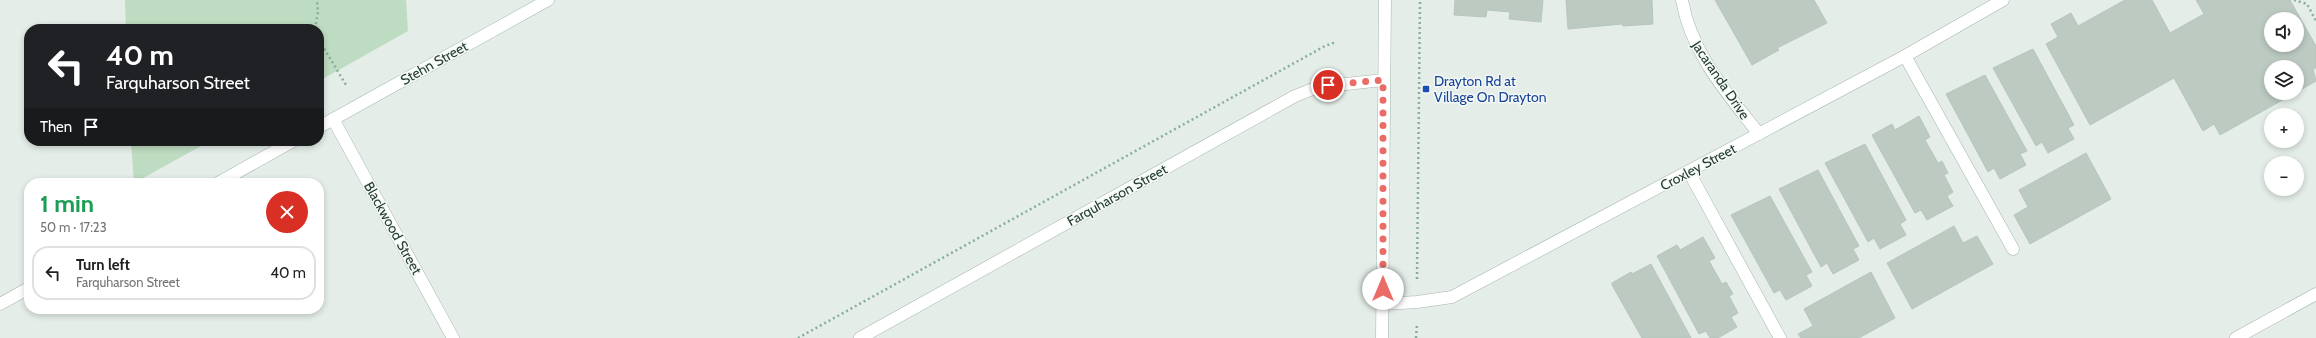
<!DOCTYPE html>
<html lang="en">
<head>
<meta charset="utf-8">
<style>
	body { margin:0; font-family:Cabin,sans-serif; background:#f2f2f2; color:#202124; height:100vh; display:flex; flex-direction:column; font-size:15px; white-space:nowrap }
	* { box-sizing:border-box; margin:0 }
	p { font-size:13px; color:#757577 }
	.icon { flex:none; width:22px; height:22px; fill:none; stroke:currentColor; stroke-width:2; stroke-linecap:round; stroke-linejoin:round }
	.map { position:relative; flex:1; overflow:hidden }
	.panel { position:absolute; left:24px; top:178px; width:300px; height:136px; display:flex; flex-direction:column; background:#fff; border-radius:16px; box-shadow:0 2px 6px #0003 }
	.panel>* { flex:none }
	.top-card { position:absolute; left:24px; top:24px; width:300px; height:122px; border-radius:16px; box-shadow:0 2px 6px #0003; background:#202124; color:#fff; overflow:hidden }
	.controls { position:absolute; left:2264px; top:12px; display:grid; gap:8px }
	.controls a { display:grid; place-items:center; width:40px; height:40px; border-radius:50%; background:#fff; box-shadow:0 2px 6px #0003; font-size:20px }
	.pin { position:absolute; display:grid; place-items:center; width:34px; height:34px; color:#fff; margin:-17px; border:2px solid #fff; border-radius:50%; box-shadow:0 1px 4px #0007 }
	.me { position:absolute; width:44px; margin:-22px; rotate:0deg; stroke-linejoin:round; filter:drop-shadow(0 0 3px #0008) }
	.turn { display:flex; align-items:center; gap:14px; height:84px; padding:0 16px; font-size:18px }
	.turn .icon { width:52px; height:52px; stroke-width:2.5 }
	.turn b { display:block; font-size:28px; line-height:34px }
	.then { display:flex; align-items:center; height:38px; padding:0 16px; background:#0003; gap:8px; font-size:15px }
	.round { display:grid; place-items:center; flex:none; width:42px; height:42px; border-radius:21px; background:#f2f2f2 }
	.summary { display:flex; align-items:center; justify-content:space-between; height:68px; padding:0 16px }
	h1 { font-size:24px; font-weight:800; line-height:30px; color:#1e9e55 }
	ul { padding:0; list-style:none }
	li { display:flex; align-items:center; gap:12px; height:54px; margin:0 8px 6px; padding:0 8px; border:2px solid #e0e0e0; border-radius:16px }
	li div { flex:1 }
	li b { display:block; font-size:15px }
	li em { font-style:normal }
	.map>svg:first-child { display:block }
</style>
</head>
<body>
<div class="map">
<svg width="2316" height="338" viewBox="0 0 2316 338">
	<rect width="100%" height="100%" fill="#e4ede7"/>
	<g fill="#bedcc1">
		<path d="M125 0H406L408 31 319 81V29H126Z"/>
		<path d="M131 141H210L134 183Z"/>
	</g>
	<g fill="#bccac2" stroke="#b7c6bd" fill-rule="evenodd">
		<path d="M1455 0H1543L1541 22 1509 19 1510 12 1487 10 1486 17 1454 15Z"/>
		<path d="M1566 0H1652L1653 24 1623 26 1622 24 1568 29Z"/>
		<path d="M1715 0H1814L1827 23 1777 48 1779 50 1752 65Z"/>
		<path d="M2125 0H2152L2170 33 2204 14 2196 0H2290L2316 46V68L2313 69 2316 81 2297 92V67H2271V93H2295L2220 135 2214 124 2203 131 2174 78 2090 125 2046 44 2058 37 2051 24 2071 13 2078 26ZM2271 19H2297V45H2271Z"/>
		<path d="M2033 49 2074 125 2068 128 2074 139 2048 153 2042 142 2036 146 1993 68Z"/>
		<path d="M1985 75 2027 151 2020 154 2026 165 2000 179 1994 168 1988 172 1946 94Z"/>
		<path d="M1919 116 1930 137 1925 140 1938 163 1942 161 1948 173 1944 175 1953 192 1947 196 1953 206 1927 220 1921 210 1915 213 1872 135 1892 124 1895 130Z"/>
		<path d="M1865 144 1906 220 1900 224 1906 235 1880 249 1874 238 1868 242 1825 163Z"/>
		<path d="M2086 153 2111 199 2030 244 2014 215 2028 207 2019 190Z"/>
		<path d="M1818 170 1859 246 1853 249 1859 260 1833 274 1827 263 1821 267 1779 189Z"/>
		<path d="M1770 196 1812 272 1806 275 1812 286 1786 300 1780 290 1774 293 1731 215Z"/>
		<path d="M1954 226 1963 243 1977 236 1993 264 1912 309 1887 263Z"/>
		<path d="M1703 237 1715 258 1709 261 1722 284 1726 282 1733 294 1729 296 1738 313 1731 317 1737 327 1718 338H1710L1706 331 1699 334 1657 256 1677 245 1680 250Z"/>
		<path d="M1651 264 1691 338H1642L1612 285V283L1631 272 1632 274Z"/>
		<path d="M1871 272 1895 318 1859 338H1801L1798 334 1813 326 1804 309Z"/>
	</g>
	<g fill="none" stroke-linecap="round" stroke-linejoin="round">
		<g stroke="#a7b5ad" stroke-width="13">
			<g id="service">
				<path d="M1682 0C1691 53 1727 93 1759 134"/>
				<path d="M1905 56 2013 249"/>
				<path d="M1689 172 1780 338"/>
				<path d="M1383 304 1417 302 1452 297 1905 56 2003 0"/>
			</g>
		</g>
		<g stroke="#a7b5ad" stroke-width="13">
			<g id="minor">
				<path d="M333 119 453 338"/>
				<path d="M319 127 548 0"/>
				<path d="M218 183 293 141"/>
				<path d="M0 304 29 288"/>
				<path d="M860 338 1295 96 1318 87 1383 80"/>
				<path d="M2236 338 2316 294"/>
			</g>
		</g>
		<g stroke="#a3b8ac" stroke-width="13">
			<path id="secondary" d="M1382 338 1385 0"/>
		</g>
		<g stroke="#87ae9a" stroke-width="2.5" stroke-dasharray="2 3" stroke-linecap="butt">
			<path d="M2294 0 2307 4 2316 21"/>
			<path d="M315 29 318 12 317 0"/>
			<path d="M319 40 346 85"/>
			<path d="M1417 279 1420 0"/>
			<path d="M798 338 1325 46 1336 42"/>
			<path d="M1416 338 1417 324"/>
		</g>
		<use href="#service" stroke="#fff" stroke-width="12"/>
		<use href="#minor" stroke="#fff" stroke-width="12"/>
		<use href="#secondary" stroke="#fff" stroke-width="12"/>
	</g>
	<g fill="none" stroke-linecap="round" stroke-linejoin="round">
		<path stroke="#e96c66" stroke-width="7" stroke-dasharray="0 12.6" d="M1328 85 1383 80V289"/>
	</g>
	<rect fill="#1a4fb4" stroke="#f4f9f6" stroke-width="1.5" x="1422" y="85" width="8" height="8" rx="2"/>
	<g text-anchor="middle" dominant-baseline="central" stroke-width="3" stroke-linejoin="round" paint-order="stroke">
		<g font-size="14" fill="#253d31" stroke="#f4f9f6">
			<text transform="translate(434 63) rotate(-29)">Stehn Street</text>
			<text transform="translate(1721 80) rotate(56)">Jacaranda Drive</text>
			<text transform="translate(1698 167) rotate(-28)">Croxley Street</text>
			<text transform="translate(1117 195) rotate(-29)">Farquharson Street</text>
			<text transform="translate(393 228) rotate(61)">Blackwood Street</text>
		</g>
		<g font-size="14" fill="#164399" stroke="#f4f9f6" text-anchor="start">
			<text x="1434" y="81">Drayton Rd at<tspan x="1434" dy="16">Village On Drayton</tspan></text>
		</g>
	</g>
</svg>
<div class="controls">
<a><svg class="icon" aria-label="sound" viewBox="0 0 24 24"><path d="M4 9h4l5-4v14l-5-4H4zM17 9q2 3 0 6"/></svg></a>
<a><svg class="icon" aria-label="layers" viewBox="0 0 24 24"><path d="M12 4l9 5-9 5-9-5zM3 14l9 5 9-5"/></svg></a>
<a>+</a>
<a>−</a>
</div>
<div class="pin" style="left:1328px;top:85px;background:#d93025"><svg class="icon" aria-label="arrive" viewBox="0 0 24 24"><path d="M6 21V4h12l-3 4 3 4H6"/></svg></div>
<svg class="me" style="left:1383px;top:289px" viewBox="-20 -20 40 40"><circle r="19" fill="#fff"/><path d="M0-13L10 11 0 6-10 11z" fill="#e96c66"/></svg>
<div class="top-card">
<div class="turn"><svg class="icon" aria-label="left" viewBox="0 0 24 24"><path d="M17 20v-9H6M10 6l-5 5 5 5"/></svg><div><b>40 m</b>Farquharson Street</div></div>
<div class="then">Then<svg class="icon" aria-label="arrive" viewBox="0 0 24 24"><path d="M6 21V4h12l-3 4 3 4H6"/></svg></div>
</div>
<section class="panel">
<div class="summary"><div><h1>1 min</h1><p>50 m · 17:23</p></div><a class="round" style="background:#d93025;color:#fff"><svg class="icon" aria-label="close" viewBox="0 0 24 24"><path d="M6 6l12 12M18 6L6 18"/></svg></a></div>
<ul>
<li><svg class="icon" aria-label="left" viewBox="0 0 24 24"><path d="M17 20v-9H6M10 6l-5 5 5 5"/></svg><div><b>Turn left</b><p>Farquharson Street</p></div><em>40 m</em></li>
</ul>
</section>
</div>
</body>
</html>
